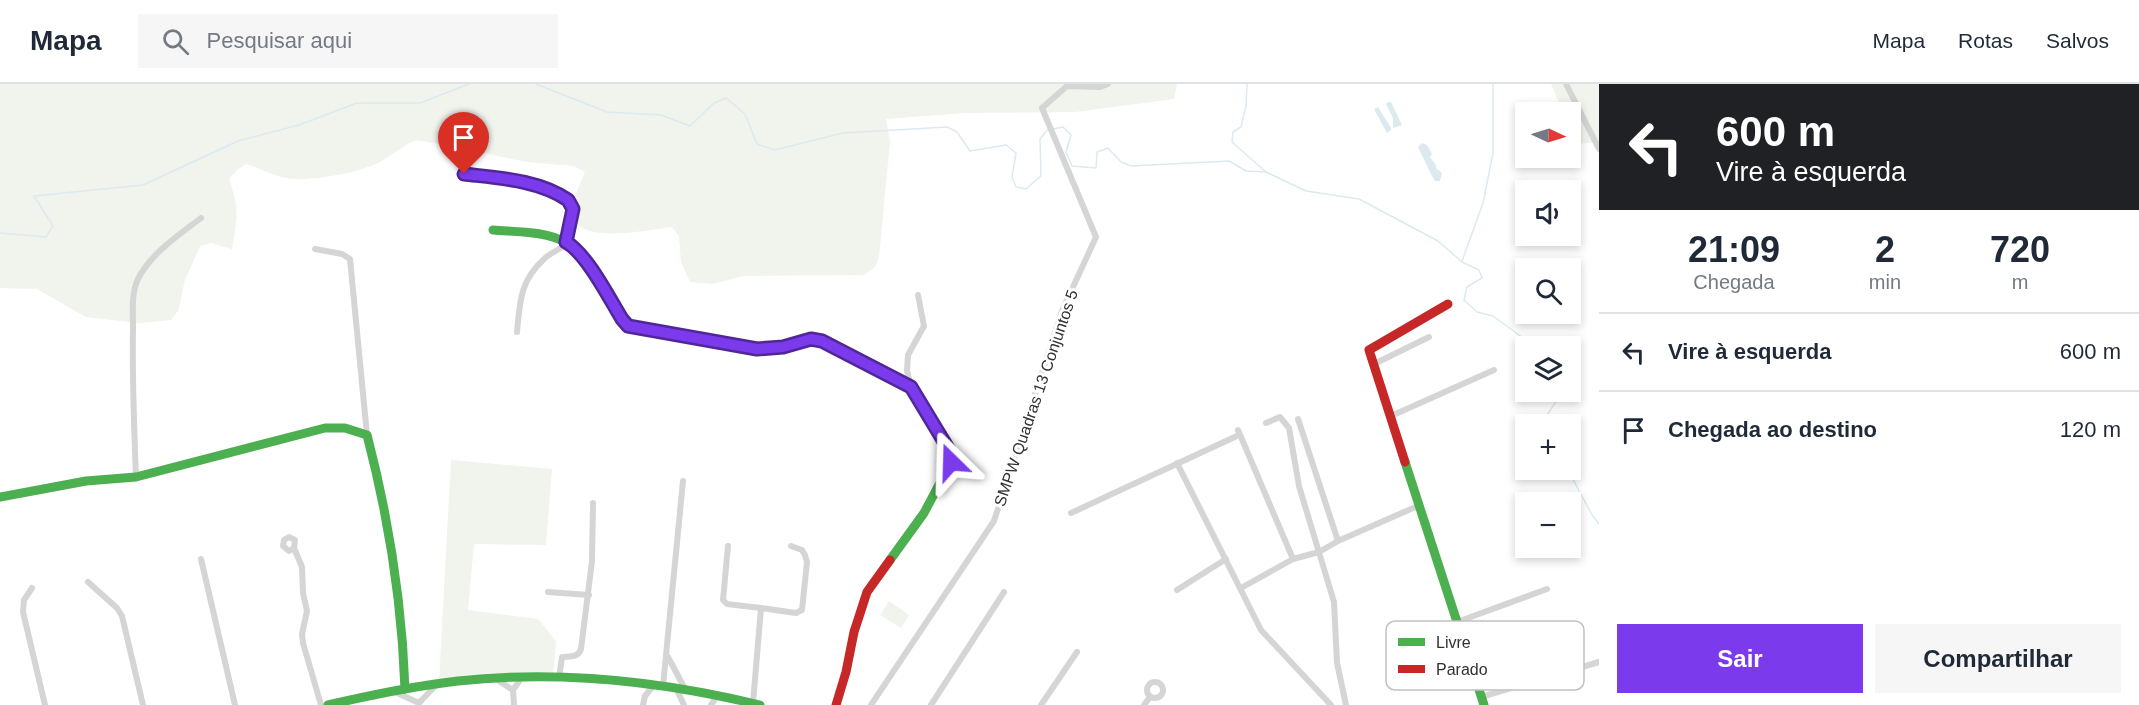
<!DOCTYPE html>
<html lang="pt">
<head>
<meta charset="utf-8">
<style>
	body { margin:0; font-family:Arial,sans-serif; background:#f6f6f7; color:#1f2937; height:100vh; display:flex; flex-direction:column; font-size:22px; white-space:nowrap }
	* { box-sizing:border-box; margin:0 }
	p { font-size:20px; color:#747a83 }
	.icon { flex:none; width:33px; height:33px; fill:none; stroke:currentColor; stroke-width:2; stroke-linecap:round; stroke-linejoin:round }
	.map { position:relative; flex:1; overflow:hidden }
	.side { display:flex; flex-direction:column; background:#fff; width:540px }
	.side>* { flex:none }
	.guide { background:#202124; color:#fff; overflow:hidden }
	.needle { width:39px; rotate:94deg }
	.controls { position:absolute; left:1515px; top:18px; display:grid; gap:12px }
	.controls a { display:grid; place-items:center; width:66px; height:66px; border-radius:0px; background:#fff; box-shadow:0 3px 9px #0003; font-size:30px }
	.pin { position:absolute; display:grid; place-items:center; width:51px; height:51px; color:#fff; margin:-62px -26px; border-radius:50% 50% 50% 0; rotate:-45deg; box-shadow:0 0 6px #0007 }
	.pin .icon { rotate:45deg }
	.me { position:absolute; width:66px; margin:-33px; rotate:338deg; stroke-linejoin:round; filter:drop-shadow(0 0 4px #0008) }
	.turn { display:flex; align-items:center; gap:21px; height:126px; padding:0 18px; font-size:27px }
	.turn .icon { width:78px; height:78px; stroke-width:2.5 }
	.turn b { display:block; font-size:42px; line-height:51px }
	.eta { display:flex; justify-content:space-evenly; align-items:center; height:102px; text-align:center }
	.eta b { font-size:36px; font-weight:700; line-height:42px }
	.button { display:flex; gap:12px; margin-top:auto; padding:12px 18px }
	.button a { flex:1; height:69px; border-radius:0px; background:#7c3aed; color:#fff; font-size:24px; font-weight:700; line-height:69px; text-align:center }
	.button a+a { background:#f6f6f7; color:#1f2937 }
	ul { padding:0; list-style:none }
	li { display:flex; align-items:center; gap:18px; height:78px; padding:0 18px; border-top:2px solid #e0e1e3 }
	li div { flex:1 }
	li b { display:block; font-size:22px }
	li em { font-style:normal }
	header { display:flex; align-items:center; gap:36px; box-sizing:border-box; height:84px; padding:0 30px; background:#fff; border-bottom:2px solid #e0e1e3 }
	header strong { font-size:28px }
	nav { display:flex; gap:33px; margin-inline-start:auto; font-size:21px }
	.search { width:420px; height:54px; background:#f6f6f7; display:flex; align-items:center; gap:15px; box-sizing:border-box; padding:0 21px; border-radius:0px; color:#747a83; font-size:22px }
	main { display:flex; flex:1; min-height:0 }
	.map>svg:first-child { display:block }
</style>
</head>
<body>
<header>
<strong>Mapa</strong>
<div class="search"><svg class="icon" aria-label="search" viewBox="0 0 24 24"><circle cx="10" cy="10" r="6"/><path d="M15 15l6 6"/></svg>Pesquisar aqui</div>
<nav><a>Mapa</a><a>Rotas</a><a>Salvos</a></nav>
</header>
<main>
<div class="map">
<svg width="1599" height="621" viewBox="0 0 1599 621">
	<rect width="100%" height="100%" fill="#fff"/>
	<g fill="#f1f3ed">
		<path d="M0 0H1177L1174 15 1075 28 965 29 886 35 890 57 879 173 875 183 864 191 743 192 713 200 690 198 681 178 679 152 672 143C650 145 583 161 574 134 569 121 580 101 585 88L574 82 527 78 418 56C403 60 392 72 378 79 357 89 309 98 286 94 273 92 259 84 246 80L237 86 229 95C240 126 237 134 232 165L211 159 200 162 185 196 178 227 171 236 139 239 86 233 37 205 0 204Z"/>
		<path d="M1551 0H1599V58L1576 60 1571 47 1570 28H1563Z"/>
		<path d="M451 376 552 385 546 461 474 460 468 526 538 535 556 557 553 593 439 599Z"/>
		<path d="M889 517 909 531 901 544 880 531Z"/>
	</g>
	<g fill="#dceaef">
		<path d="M1388 18H1391L1402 41 1393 44V34L1386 20Z"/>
		<path d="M1378 23 1391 44V46L1387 49 1374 25Z"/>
		<path d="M1422 59 1427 61 1432 70 1430 73 1436 81V84L1442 89 1440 97H1435L1433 94 1418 63Z"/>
	</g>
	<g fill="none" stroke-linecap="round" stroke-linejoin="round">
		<g stroke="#dceaef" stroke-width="1.5">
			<path d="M536 0 607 28 661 31 690 42 714 19 726 14 745 30 757 60 775 66 843 49 947 43 957 48 970 67 1006 61 1016 69 1012 93 1016 103 1026 105 1041 92 1040 55 1048 45"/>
			<path d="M1247 0 1246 22 1241 43 1233 48 1232 58 1266 88 1306 107 1359 115 1438 157 1462 178 1479 186 1482 194 1467 203 1464 216 1477 228 1493 232 1534 262"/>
			<path d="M1053 45 1063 43 1071 51 1066 68 1072 82 1096 84 1097 68 1108 64 1121 78 1131 82 1229 77 1246 87 1266 88"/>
			<path d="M0 149 46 153 53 142 34 112 143 101 238 57 299 41 357 19H420L469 0"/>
			<path d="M1462 177 1483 119 1493 69V0"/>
			<path d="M1550 340 1547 331 1561 310 1560 308"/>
			<path d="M1568 386 1592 431 1599 440"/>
		</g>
		<g stroke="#d5d5d5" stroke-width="6">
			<path d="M1566 0 1599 65"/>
			<path d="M464 90C485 92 565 100 572 121 575 131 567 148 565 158"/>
			<path d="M315 165 342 170 350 175 367 351"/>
			<path d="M517 248C520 217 520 197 544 175 551 168 560 166 567 159"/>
			<path d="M1374 280 1429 253"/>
			<path d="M911 303 907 287 908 271 924 242 918 211"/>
			<path d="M1391 332 1494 286"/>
			<path d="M1298 335 1338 457"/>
			<path d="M1266 339 1280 333 1289 344 1299 402 1334 518 1337 579 1346 621"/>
			<path d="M1238 346 1293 475"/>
			<path d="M1177 379 1261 546 1331 621"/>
			<path d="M136 393C134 343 132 294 133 245 133 229 131 209 138 195 151 169 179 151 201 134"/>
			<path d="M1071 429 1239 351"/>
			<path d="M728 462 723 516 727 520 761 524 753 619"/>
			<path d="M294 464 289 467 283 462 284 456 289 453 295 456 294 464 302 483 303 509 307 527 302 550 303 559 321 621"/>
			<path d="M201 475 235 621"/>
			<path d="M88 498 117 524 122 532 143 621"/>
			<path d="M32 504 24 516 23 528 45 621"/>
			<path d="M1241 504 1293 475 1319 468 1338 457 1420 421"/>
			<path d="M1177 506 1226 475"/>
			<path d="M548 508 589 511"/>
			<path d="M761 524 796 529 802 526 807 478 805 471 802 466 791 462"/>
			<path d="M1457 538 1547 505"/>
			<path d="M668 573 685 605"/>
			<path d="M559 594 562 573C570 572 578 574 581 565L592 477 593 419"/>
			<path d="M496 595 513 606"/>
			<circle cx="1155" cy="606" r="8"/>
			<path d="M663 602 683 397"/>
			<path d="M676 604 684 621"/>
			<path d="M395 608 419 619"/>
			<path d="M1481 613 1599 578"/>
			<path d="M419 619 437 600"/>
			<path d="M514 621 513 606 522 593"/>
			<path d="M643 621 645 612 654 601"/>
			<path d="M711 621 718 611"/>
			<path d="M871 621 994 437 1062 227 1096 153 1042 24 1067 2 1100 3 1108 0"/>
			<path d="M931 621 1004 508"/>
			<path d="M1041 621 1077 568"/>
			<path d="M1144 621 1150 613"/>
		</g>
		<g stroke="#4caf50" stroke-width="9">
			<path d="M493 146C517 148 546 147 567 159 591 173 609 212 622 235L628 241 757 265 783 263 811 255 819 256 902 298 915 308 949 366 951 378 924 429 890 476"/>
			<path d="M1405 378 1484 621"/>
			<path d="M0 413 86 397 136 393 325 344H345L367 351C389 435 402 519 405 605"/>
			<path d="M328 621C371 611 414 602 458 597 560 586 661 597 760 621"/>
		</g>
		<g stroke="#c62828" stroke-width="9">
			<path d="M1405 378 1369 266 1448 220"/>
			<path d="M836 621 846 588 854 548 867 508 890 476"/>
		</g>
	</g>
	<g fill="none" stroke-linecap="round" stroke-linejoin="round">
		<g stroke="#51269a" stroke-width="15">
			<path id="route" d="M464 90C499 94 539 96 568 116L573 125 566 158C587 170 609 214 622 235L628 242 757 265 783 263 811 255 822 257 911 303 949 366 951 378"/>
		</g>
		<use href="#route" stroke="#7c3aed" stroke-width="10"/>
	</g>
	<g text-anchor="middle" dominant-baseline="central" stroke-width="6" stroke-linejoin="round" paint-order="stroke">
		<g font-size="16" fill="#313131" stroke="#fff">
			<text transform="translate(1036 314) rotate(-71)">SMPW Quadras 13 Conjuntos 5</text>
		</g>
	</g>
	<rect x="1386" y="537" width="198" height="69" rx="9" fill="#fff" stroke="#c1c1c1" stroke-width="1.5"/>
	<rect x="1398" y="554" width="27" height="8" fill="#4caf50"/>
	<rect x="1398" y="581" width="27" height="8" fill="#c62828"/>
	<g font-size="16" fill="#313131">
		<text x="1436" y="564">Livre</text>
		<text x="1436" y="591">Parado</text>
	</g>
</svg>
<div class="controls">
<a><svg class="needle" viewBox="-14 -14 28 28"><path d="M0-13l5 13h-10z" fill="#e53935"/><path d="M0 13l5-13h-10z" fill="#747a83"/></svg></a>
<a><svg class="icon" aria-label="sound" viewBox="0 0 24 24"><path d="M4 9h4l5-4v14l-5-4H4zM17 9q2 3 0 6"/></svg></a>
<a><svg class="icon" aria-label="search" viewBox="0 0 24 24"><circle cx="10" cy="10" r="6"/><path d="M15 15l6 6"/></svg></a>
<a><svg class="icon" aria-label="layers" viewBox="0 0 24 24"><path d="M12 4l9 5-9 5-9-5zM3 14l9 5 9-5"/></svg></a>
<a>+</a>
<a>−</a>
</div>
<div class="pin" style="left:464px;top:90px;background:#d93025"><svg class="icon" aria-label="arrive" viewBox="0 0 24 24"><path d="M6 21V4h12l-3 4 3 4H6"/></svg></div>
<svg class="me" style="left:951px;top:378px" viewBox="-20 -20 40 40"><path d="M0-17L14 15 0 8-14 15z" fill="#7c3aed" stroke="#fff" stroke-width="4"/></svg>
</div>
<section class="side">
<div class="guide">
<div class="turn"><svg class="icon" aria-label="left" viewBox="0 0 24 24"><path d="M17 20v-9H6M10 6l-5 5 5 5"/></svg><div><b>600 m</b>Vire à esquerda</div></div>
</div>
<div class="eta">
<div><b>21:09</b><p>Chegada</p></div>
<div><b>2</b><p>min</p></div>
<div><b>720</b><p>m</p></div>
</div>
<ul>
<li><svg class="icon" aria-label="left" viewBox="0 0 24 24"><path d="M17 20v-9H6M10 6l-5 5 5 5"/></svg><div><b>Vire à esquerda</b></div><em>600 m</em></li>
<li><svg class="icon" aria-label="arrive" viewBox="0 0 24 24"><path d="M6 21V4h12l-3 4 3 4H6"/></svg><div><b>Chegada ao destino</b></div><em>120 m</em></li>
</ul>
<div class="button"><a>Sair</a><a>Compartilhar</a></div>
</section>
</main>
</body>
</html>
